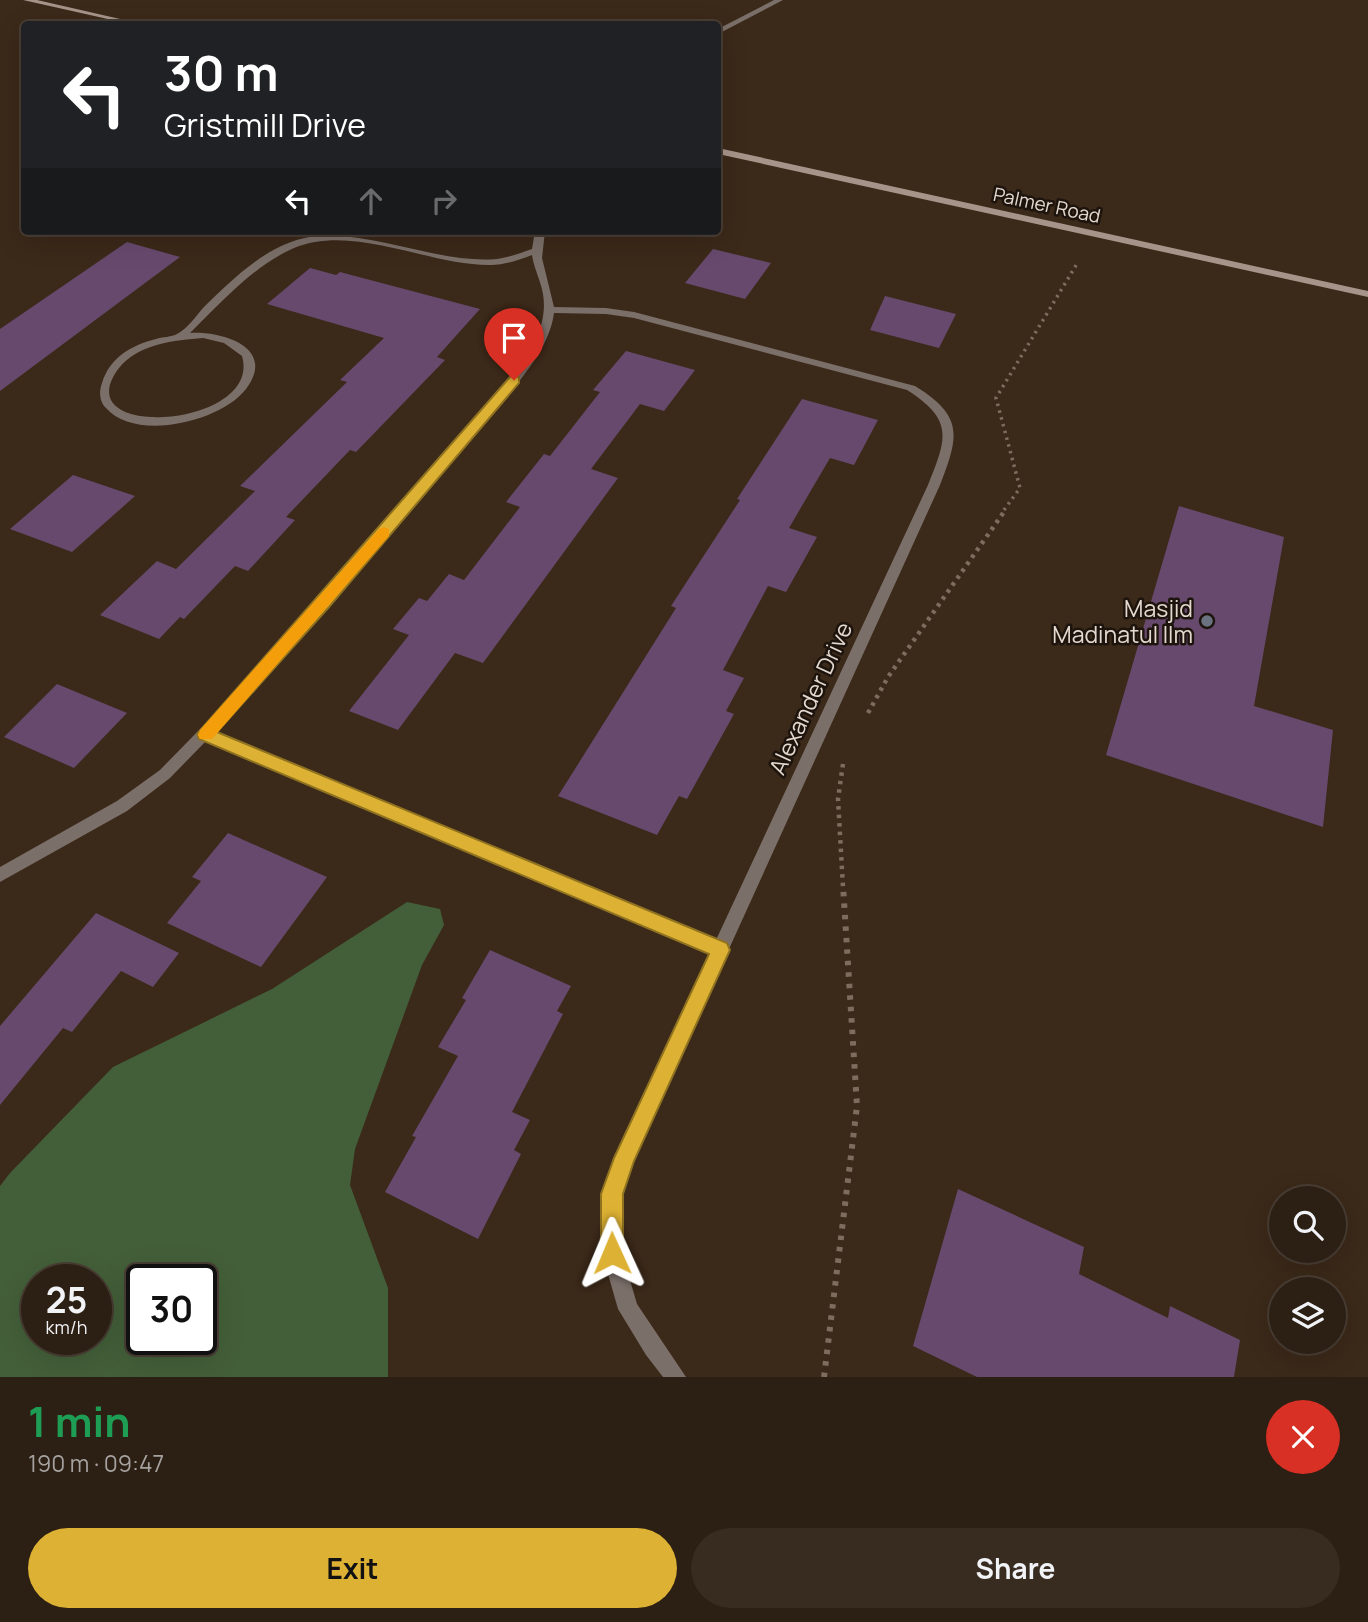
<!DOCTYPE html>
<html lang="en">
<head>
<meta charset="utf-8">
<style>
	body { margin:0; font-family:Manrope,sans-serif; background:#382c21; color:#f1f3f6; height:100vh; display:flex; flex-direction:column; font-size:26px; white-space:nowrap }
	* { box-sizing:border-box; margin:0 }
	p { font-size:23px; color:#a6a2a0 }
	.icon { flex:none; width:38px; height:38px; fill:none; stroke:currentColor; stroke-width:2; stroke-linecap:round; stroke-linejoin:round }
	.map { position:relative; height:1377px; overflow:hidden }
	.panel { display:flex; flex-direction:column; background:#2c1f13; flex:1 }
	.panel>* { flex:none }
	.banner { position:absolute; left:21px; top:21px; width:700px; height:214px; border-radius:7px; box-shadow:0 7px 28px #0002,0 0 0 2px #483d33; background:#202124; color:#fff; overflow:hidden }
	.buttons { position:absolute; left:1269px; top:1186px; display:grid; gap:14px }
	.buttons a { display:grid; place-items:center; width:77px; height:77px; border-radius:50%; background:#2c1f13; box-shadow:0 7px 28px #0002,0 0 0 2px #483d33; font-size:35px }
	.speed { position:absolute; left:21px; top:1264px; display:flex; gap:14px; font-size:35px; font-weight:700; text-align:center }
	.speed>* { display:grid; place-content:center; width:91px; height:91px; border-radius:50%; background:#2c1f13; box-shadow:0 7px 28px #0002,0 0 0 2px #483d33; line-height:1 }
	.speed small { font-size:18px; font-weight:400 }
	.speed .limit { border:4px solid #111; border-radius:10px; background:#fff; color:#111 }
	.pin { position:absolute; display:grid; place-items:center; width:60px; height:60px; color:#fff; margin:-72px -30px; border-radius:50% 50% 50% 0; rotate:-45deg; box-shadow:0 0 7px #0007 }
	.pin .icon { rotate:45deg }
	.me { position:absolute; width:77px; margin:-38px; rotate:359deg; stroke-linejoin:round; filter:drop-shadow(0 0 5px #0008) }
	.turn { display:flex; align-items:center; gap:24px; height:147px; padding:0 28px; font-size:32px }
	.turn .icon { width:91px; height:91px; stroke-width:2.5 }
	.turn b { display:block; font-size:49px; line-height:60px }
	.lanes { display:flex; align-items:center; height:66px; padding:0 28px; background:#0003; justify-content:center; gap:35px; direction:ltr }
	.lanes .off { opacity:.35 }
	.round { display:grid; place-items:center; flex:none; width:74px; height:74px; border-radius:37px; background:#382c21 }
	.summary { display:flex; align-items:center; justify-content:space-between; height:119px; padding:0 28px }
	h1 { font-size:42px; font-weight:700; line-height:52px; color:#1e9e55 }
	.cta { display:flex; gap:14px; margin-top:auto; padding:14px 28px }
	.cta a { flex:1; height:80px; border-radius:42px; background:#ddb133; color:#111; font-size:28px; font-weight:700; line-height:80px; text-align:center }
	.cta a+a { background:#382c21; color:#f1f3f6 }
	.map>svg:first-child { display:block }
</style>
</head>
<body>
<div class="map">
<svg width="1368" height="1377" viewBox="0 0 1368 1377">
	<rect width="100%" height="100%" fill="#3b2919"/>
	<path fill="#435f39" fill-rule="evenodd" d="M407 902 440 909 444 925 422 965 355 1149 350 1185 388 1288V1377H0V1186L10 1173 113 1067 272 989ZM37 1279H96V1339H37ZM142 1279H201V1339H142Z"/>
	<g fill="#67496d">
		<path d="M127 242 180 257 0 391V329Z"/>
		<path d="M713 249 771 263 745 299 685 283Z"/>
		<path d="M310 268 336 275 340 272 480 309 437 357 445 360 356 452 350 450 286 517 295 520 248 571 235 566 184 619 180 617 159 639 100 615 157 561 176 569 255 491 240 486 347 382 340 380 384 338 267 304Z"/>
		<path d="M885 296 956 314 939 348 870 330Z"/>
		<path d="M626 351 695 370 664 411 640 404 591 469 618 478 483 663 455 653 398 730 349 711 409 635 393 629 419 598 427 601 449 574 464 580 520 507 506 502 544 454 550 456 600 392 593 390Z"/>
		<path d="M802 399 878 420 854 465 830 458 789 528 817 537 786 592 768 586 723 670 744 678 726 711 734 714 687 799 679 796 657 835 558 796 676 608 671 606 740 500 737 499Z"/>
		<path d="M73 475 135 496 72 552 10 529Z"/>
		<path d="M1179 506 1284 537 1254 706 1333 730 1323 827 1106 755Z"/>
		<path d="M57 684 127 713 74 768 4 737Z"/>
		<path d="M228 833 327 877 261 967 167 923 201 881 192 877Z"/>
		<path d="M96 913 179 953 153 987 121 971 72 1032 63 1028 0 1105V1026Z"/>
		<path d="M490 950 571 986 557 1011 563 1014 512 1112 530 1120 514 1150 521 1154 478 1239 385 1192 416 1137 412 1136 458 1056 438 1047 466 1000 462 998Z"/>
		<path d="M958 1189 1084 1247 1079 1274 1168 1318 1170 1306 1240 1340 1234 1377H977L913 1346Z"/>
	</g>
	<g fill="none" stroke-linecap="round" stroke-linejoin="round">
		<path stroke="#7c6d5f" stroke-width="3.5" stroke-dasharray="2.5 4.5" stroke-linecap="butt" d="M1004 510 1020 488 996 398 1078 262"/>
		<g stroke="#7c6d5f" stroke-width="4.5" stroke-dasharray="3.5 5" stroke-linecap="butt">
			<path d="M868 713 888 677 1006 509"/>
			<path d="M843 764 838 799 843 887"/>
		</g>
		<path stroke="#7c6d5f" stroke-width="6" stroke-dasharray="4.5 7" stroke-linecap="butt" d="M824 1377 857 1106 843 885"/>
		<g fill="#7b6f69" fill-rule="evenodd">
			<path d="M774 0H783L718 34V29Z"/>
			<path d="M535 231H545L542 258 554 307 606 308 634 312 915 386C964 416 959 436 940 485L633 1160 622 1194V1253L637 1304 686 1377H663L646 1355 618 1309 602 1253V1194L617 1151 710 953 206 741 170 778 127 811 0 882V867L117 801 160 770 245 683 515 372C532 349 548 324 543 294 541 281 534 269 532 255 519 260 505 265 491 265 429 266 354 223 294 248 253 266 222 302 190 333 223 331 277 348 246 389 221 422 135 442 106 408 99 401 99 391 102 383 110 357 132 345 156 339 162 337 172 337 177 334 187 329 196 316 203 308 234 278 272 239 318 236 379 232 439 264 497 259 509 257 521 253 532 249ZM554 313 606 314 634 318 907 390C954 420 947 438 928 485L716 940 215 732 255 691 514 388C531 366 550 342 554 313ZM203 338 224 343 242 356C263 428 63 442 119 368 138 344 175 340 203 338Z"/>
		</g>
		<g fill="#a6948a" fill-rule="evenodd">
			<path d="M23 0H37L142 24H130Z"/>
			<path d="M718 148 1368 291V297L718 154Z"/>
		</g>
	</g>
	<path fill="#ddb133" stroke="#907321" stroke-width="2" d="M514 376 519 377V383L329 607 217 732 727 943 730 950 634 1161 623 1194V1253L620 1261 612 1264 604 1261 601 1253V1194L614 1158 709 954 199 739 197 734 510 377Z"/>
	<path fill="#f59e0b" d="M384 527 389 529V536L212 739H200L198 735 200 730 379 529Z"/>
	<circle fill="#6b7280" stroke="#1c140d" stroke-width="2.5" cx="1207" cy="621" r="7"/>
	<g text-anchor="middle" dominant-baseline="central" stroke-width="5" stroke-linejoin="round" paint-order="stroke">
		<g font-size="19" fill="#e5d9cf" stroke="#1c140d">
			<text transform="translate(1047 205) rotate(12)">Palmer Road</text>
		</g>
		<g font-size="23" fill="#e5d9cf" stroke="#1c140d" text-anchor="end">
			<text x="1193" y="608">Masjid<tspan x="1193" dy="26">Madinatul Ilm</tspan></text>
		</g>
		<g font-size="23" fill="#e5d9cf" stroke="#1c140d">
			<text transform="translate(810 698) rotate(-65)">Alexander Drive</text>
		</g>
	</g>
</svg>
<div class="buttons">
<a><svg class="icon" aria-label="search" viewBox="0 0 24 24"><circle cx="10" cy="10" r="6"/><path d="M15 15l6 6"/></svg></a>
<a><svg class="icon" aria-label="layers" viewBox="0 0 24 24"><path d="M12 4l9 5-9 5-9-5zM3 14l9 5 9-5"/></svg></a>
</div>
<div class="speed"><div>25<small>km/h</small></div><div class="limit">30</div></div>
<div class="pin" style="left:514px;top:380px;background:#d93025"><svg class="icon" aria-label="arrive" viewBox="0 0 24 24"><path d="M6 21V4h12l-3 4 3 4H6"/></svg></div>
<svg class="me" style="left:612px;top:1253px" viewBox="-20 -20 40 40"><path d="M0-17L14 15 0 8-14 15z" fill="#ddb133" stroke="#fff" stroke-width="4"/></svg>
<div class="banner">
<div class="turn"><svg class="icon" aria-label="left" viewBox="0 0 24 24"><path d="M17 20v-9H6M10 6l-5 5 5 5"/></svg><div><b>30 m</b>Gristmill Drive</div></div>
<div class="lanes"><svg class="icon" aria-label="left" viewBox="0 0 24 24"><path d="M17 20v-9H6M10 6l-5 5 5 5"/></svg><svg class="icon off" aria-label="ahead" viewBox="0 0 24 24"><path d="M12 20V5M6 11l6-6 6 6"/></svg><svg class="icon off" aria-label="right" viewBox="0 0 24 24"><path d="M7 20v-9h11M14 6l5 5-5 5"/></svg></div>
</div>
</div>
<section class="panel">
<div class="summary"><div><h1>1 min</h1><p>190 m · 09:47</p></div><a class="round" style="background:#d93025;color:#fff"><svg class="icon" aria-label="close" viewBox="0 0 24 24"><path d="M6 6l12 12M18 6L6 18"/></svg></a></div>
<div class="cta"><a>Exit</a><a>Share</a></div>
</section>
</body>
</html>
